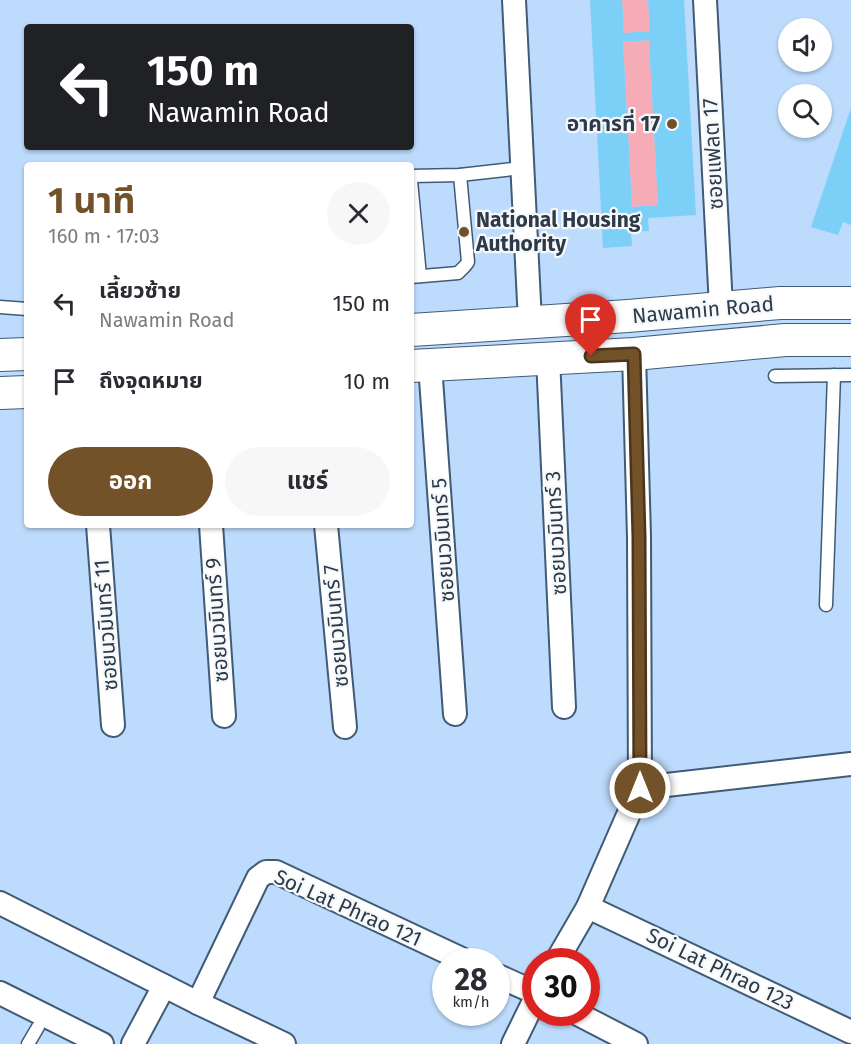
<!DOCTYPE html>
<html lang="th">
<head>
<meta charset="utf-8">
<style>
	body { margin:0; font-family:"Fira Sans","Noto Sans Thai",sans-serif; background:#f7f7f7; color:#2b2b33; height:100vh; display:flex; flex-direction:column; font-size:22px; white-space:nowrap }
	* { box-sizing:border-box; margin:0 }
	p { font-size:20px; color:#7c7c81 }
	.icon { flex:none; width:33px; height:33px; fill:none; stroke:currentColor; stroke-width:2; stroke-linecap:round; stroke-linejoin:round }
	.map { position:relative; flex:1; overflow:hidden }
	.drawer { position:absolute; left:24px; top:162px; width:390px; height:366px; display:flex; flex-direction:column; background:#fff; border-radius:6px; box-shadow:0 2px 4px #0004 }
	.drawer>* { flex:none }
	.top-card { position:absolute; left:24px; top:24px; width:390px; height:126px; border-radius:6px; box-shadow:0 2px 4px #0004; background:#202124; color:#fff; overflow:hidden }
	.controls { position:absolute; left:778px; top:18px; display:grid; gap:12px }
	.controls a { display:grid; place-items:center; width:54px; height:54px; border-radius:50%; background:#fff; box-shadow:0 2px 4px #0004; font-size:30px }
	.speed { position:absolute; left:432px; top:948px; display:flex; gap:12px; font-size:30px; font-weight:700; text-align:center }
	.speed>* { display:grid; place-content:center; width:78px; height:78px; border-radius:50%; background:#fff; box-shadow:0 2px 4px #0004; line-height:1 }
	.speed small { font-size:15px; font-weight:400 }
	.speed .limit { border:9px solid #d22; background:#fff; color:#111 }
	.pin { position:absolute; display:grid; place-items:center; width:51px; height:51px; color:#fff; margin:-62px -26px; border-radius:50% 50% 50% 0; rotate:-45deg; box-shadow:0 0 6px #0007 }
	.pin .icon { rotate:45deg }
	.me { position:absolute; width:66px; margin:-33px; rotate:0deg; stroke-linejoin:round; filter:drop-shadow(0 0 4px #0008) }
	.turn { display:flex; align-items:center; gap:21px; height:126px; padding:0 24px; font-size:27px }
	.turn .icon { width:78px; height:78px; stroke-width:2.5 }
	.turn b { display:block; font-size:42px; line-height:51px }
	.round { display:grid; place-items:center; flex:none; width:63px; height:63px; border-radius:32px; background:#f7f7f7 }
	.overview { display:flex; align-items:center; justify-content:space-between; height:102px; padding:0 24px }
	h1 { font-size:36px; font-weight:700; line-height:45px; color:#735229 }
	.action { display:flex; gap:12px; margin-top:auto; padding:12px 24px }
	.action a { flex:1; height:69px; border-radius:36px; background:#735229; color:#fff; font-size:24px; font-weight:700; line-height:69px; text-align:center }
	.action a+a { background:#f7f7f7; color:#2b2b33 }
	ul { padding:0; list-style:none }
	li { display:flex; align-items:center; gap:18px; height:78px; padding:0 24px }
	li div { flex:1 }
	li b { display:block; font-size:22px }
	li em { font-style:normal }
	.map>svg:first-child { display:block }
</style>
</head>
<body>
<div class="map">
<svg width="851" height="1044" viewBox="0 0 851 1044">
	<rect width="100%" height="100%" fill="#bddbfc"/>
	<g fill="#f6acb6">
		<path d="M622 0H648L650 31 624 33Z"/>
		<path d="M649 40 658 205 632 207 623 42Z"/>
	</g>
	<g fill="#7ccff7" fill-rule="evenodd">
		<path d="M590 0H622L624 33 650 31 648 0H684L696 215 648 218 649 231 631 232 632 246 603 248ZM649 40 658 205 632 207 623 42Z"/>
		<path d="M851 108V225L843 222 838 235 811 227Z"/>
	</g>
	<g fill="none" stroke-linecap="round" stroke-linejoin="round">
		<g stroke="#415b77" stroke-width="15">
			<g id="service">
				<path d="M411 176 460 175 522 168"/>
				<path d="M411 181 420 276"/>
				<path d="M411 277 458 273 465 266 468 262 460 175"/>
				<path d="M0 307 27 309"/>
				<path d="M775 376 851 375"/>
				<path d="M826 605 834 375"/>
				<path d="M28 1044 38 1027"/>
			</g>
		</g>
		<g stroke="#415b77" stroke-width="26">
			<g id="minor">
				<path d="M514 0 530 322"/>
				<path d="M705 0 721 307"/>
				<path d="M548 358 564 707"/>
				<path d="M430 365 455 714"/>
				<path d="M98 525 113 725"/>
				<path d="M211 525 224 716"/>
				<path d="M326 525 345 727"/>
				<path d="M640 788 851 764"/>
				<path d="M0 903 198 1003 284 1044"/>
				<path d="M588 907 851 1032"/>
				<path d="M556 962 588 907 640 788 639 537 634 354"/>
				<path d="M496 975 536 993"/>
				<path d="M0 993 102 1044"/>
				<path d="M198 1003 258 878 266 872H276L468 962"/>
				<path d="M574 1012 636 1044"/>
				<path d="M133 1044 164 986"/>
				<path d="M513 1044 536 997"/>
			</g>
		</g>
		<g stroke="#415b77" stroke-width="34">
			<g id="secondary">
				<path d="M411 330 628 316 780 303H851"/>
				<path d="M0 355 27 354"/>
				<path d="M411 366 634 354 785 340H851"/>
				<path d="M0 393 27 392"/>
			</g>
		</g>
		<use href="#service" stroke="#fff" stroke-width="12"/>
		<use href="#minor" stroke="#fff" stroke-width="22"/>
		<use href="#secondary" stroke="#fff" stroke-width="32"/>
	</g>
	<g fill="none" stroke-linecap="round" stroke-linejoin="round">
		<g stroke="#4b351b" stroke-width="15">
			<path id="route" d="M591 356 634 354 639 537 640 788"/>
		</g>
		<use href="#route" stroke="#735229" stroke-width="10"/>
	</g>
	<g fill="#735229" stroke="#f6f9fc" stroke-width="2">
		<circle cx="672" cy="124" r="6"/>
		<circle cx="464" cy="232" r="6"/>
	</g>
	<g text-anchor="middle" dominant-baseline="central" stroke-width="4.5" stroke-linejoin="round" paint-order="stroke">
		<g font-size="21" font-weight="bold" fill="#2e3a47" stroke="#f6f9fc" text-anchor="end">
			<text x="660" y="124">อาคารที่ 17</text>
			<text x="476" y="220" text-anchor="start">National Housing<tspan x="476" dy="24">Authority</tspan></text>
		</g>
		<g font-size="21" fill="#2e3a47" stroke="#f6f9fc">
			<text transform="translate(713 154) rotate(-93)">ซอยแฟลต 17</text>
			<text transform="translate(703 310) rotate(-5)">Nawamin Road</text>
			<text transform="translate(556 533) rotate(-93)">ซอยนวมินทร์ 3</text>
			<text transform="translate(443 540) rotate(-94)">ซอยนวมินทร์ 5</text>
			<text transform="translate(217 620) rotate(-94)">ซอยนวมินทร์ 9</text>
			<text transform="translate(106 625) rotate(-94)">ซอยนวมินทร์ 11</text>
			<text transform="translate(336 626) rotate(-95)">ซอยนวมินทร์ 7</text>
			<text transform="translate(348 908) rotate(24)">Soi Lat Phrao 121</text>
			<text transform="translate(720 969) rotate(26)">Soi Lat Phrao 123</text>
		</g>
	</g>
</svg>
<div class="controls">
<a><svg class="icon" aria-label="sound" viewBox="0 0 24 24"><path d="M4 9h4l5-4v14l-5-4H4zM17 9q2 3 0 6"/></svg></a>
<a><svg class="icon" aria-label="search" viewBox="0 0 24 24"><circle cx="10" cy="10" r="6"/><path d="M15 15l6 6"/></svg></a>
</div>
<div class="speed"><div>28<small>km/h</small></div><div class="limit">30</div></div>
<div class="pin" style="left:591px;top:356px;background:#d93025"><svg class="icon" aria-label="arrive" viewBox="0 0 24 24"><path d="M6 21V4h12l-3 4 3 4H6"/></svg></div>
<svg class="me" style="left:640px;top:788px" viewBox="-20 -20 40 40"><circle r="17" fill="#735229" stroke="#fff" stroke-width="3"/><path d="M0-11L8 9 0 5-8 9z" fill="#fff"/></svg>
<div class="top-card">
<div class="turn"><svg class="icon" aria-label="left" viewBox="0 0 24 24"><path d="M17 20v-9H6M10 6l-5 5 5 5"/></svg><div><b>150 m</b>Nawamin Road</div></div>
</div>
<section class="drawer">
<div class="overview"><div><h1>1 นาที</h1><p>160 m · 17:03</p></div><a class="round"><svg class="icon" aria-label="close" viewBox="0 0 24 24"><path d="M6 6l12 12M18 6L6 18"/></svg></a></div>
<ul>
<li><svg class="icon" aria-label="left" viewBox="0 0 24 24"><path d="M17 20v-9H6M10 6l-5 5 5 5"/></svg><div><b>เลี้ยวซ้าย</b><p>Nawamin Road</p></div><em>150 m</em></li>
<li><svg class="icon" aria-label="arrive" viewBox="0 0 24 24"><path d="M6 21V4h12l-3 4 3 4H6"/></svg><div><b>ถึงจุดหมาย</b></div><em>10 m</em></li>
</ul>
<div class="action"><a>ออก</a><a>แชร์</a></div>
</section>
</div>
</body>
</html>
